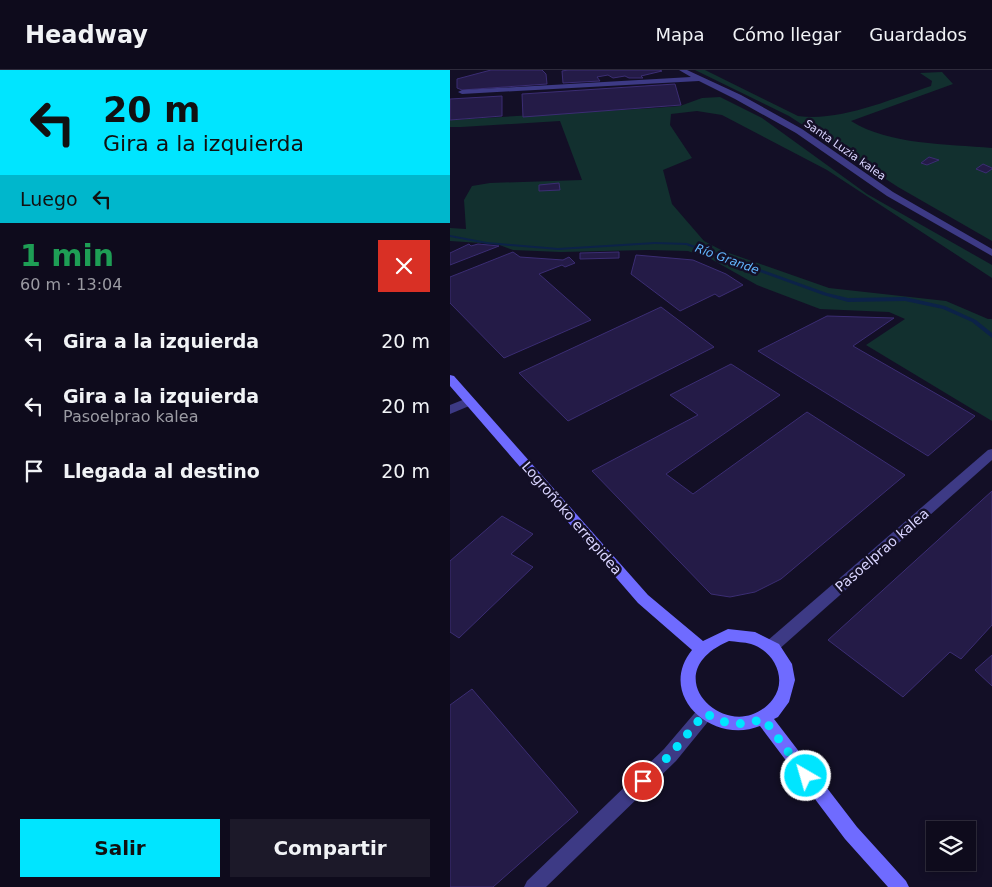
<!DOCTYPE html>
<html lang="es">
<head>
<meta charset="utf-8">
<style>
	body { margin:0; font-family:"DejaVu Sans",sans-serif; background:#1c1929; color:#f1f3f6; height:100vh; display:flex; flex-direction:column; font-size:19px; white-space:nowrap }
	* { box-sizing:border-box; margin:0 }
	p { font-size:16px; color:#9b9ba3 }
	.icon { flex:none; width:28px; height:28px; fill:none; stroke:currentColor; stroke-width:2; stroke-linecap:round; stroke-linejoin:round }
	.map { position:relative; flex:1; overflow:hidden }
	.side { display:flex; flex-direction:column; background:#0e0b1c; width:450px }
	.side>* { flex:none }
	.guide { background:#00e5ff; color:#111; overflow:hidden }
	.buttons { position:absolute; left:476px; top:751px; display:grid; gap:10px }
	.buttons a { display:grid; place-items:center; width:50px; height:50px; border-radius:0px; background:#0e0b1c; box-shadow:0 2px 8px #0003,0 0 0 1px #2e2b3b; font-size:25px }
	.pin { position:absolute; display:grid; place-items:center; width:42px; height:42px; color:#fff; margin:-21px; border:2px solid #fff; border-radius:50%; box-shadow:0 1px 5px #0007 }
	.me { position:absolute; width:55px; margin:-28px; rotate:322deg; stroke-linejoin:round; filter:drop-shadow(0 0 4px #0008) }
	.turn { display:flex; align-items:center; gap:18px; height:105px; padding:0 20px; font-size:22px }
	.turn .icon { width:65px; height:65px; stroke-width:2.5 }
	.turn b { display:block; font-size:35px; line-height:42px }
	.then { display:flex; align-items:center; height:48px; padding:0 20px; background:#0003; gap:10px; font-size:19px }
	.round { display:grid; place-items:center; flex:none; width:52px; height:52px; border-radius:0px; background:#1c1929 }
	.head { display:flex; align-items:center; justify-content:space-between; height:85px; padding:0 20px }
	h1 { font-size:30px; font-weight:700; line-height:38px; color:#1e9e55 }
	.primary-button { display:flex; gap:10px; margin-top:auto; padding:10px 20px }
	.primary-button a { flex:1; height:58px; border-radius:0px; background:#00e5ff; color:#111; font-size:20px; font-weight:700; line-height:58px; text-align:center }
	.primary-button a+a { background:#1c1929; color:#f1f3f6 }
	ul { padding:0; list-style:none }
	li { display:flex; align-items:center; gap:15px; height:65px; padding:0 20px }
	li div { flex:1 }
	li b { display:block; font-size:19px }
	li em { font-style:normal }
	header { display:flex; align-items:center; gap:30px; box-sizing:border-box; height:70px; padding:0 25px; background:#0e0b1c; border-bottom:1px solid #2e2b3b }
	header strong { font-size:24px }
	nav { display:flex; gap:28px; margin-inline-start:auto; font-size:18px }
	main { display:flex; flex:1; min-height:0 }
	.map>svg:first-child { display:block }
</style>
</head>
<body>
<header>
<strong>Headway</strong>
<nav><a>Mapa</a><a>Cómo llegar</a><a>Guardados</a></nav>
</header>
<main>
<section class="side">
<div class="guide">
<div class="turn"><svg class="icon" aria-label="left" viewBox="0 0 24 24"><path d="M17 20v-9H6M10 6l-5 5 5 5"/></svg><div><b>20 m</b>Gira a la izquierda</div></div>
<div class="then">Luego<svg class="icon" aria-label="left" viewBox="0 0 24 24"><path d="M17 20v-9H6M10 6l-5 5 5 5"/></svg></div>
</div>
<div class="head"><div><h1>1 min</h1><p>60 m · 13:04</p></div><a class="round" style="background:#d93025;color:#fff"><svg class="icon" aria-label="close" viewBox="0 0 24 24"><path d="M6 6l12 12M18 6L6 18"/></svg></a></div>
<ul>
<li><svg class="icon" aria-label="left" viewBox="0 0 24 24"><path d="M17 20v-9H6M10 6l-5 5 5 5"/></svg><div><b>Gira a la izquierda</b></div><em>20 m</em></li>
<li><svg class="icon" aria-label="left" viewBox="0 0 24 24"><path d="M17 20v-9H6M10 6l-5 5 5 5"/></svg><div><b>Gira a la izquierda</b><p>Pasoelprao kalea</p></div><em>20 m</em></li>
<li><svg class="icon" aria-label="arrive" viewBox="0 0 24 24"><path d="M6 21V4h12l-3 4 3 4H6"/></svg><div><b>Llegada al destino</b></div><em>20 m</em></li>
</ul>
<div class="primary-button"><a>Salir</a><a>Compartir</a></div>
</section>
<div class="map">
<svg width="542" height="817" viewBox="0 0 542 817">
	<rect width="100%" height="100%" fill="#130f26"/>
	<g fill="#12302f">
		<path d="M245 0H255L348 46C390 52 441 29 481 16L482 11 470 3 492 2 503 14 401 51C439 75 497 74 542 78V171L448 117 339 46Z"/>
		<path d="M270 27 312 48 417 124 542 195V208L377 100 272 45 247 41 221 44 220 55 242 88 213 100 222 134 254 171 273 181 379 218 496 231 538 249H542V351L416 275 455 249 439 242 370 239 307 215 261 189 238 181 198 180 111 182 63 180 47 174 0 171V158L16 159 14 130 22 116 40 113 132 110 110 51 11 57H0V50L205 38 230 36 252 28Z"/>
	</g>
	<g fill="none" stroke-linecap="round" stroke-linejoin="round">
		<path fill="#0c2248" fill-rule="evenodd" d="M0 165 37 172 108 178 205 172 237 173 377 223 398 228 455 227 495 236 526 250 542 263V268L522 252 493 239 455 231 398 232 373 225 236 175 205 174 108 180 37 174 0 167Z"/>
	</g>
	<g fill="#241b47" stroke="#3b2d73">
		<path d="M41 0H92L96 4 97 14 12 20 7 18V9Z"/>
		<path d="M118 0H209L212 1 191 6 193 8H179L175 6 163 8 158 5 147 7 150 11 113 13 112 1Z"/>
		<path d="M225 14 231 35 73 47 72 24Z"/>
		<path d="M52 26V46L0 50V29Z"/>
		<path d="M479 87 489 90 477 95 471 93Z"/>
		<path d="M533 94 542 98V99L536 103 526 99Z"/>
		<path d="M109 113 110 120 89 121V115Z"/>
		<path d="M19 174 21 176 28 174 49 176 0 195V183Z"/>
		<path d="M63 182 70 187 113 190 119 187 125 193 115 197 112 195 89 204 141 250 54 288 0 233V207Z"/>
		<path d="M169 182V188L130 189V183Z"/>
		<path d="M186 185 243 190 276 204 293 215 269 227 265 224 230 241 181 204Z"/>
		<path d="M211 237 264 277 118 351 69 303Z"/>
		<path d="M377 246 444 248 403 276 525 346 478 386 308 281Z"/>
		<path d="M281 294 330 325 216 404 243 424 357 342 455 405 331 509 305 522 280 527 261 524 258 521 142 401 248 345 220 325Z"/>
		<path d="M542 421V555L511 589 500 582 453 627 378 570Z"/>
		<path d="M52 446 83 464 61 484 83 497 9 568 0 562V491Z"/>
		<path d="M542 585V616L525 600Z"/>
		<path d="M22 619 128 742 43 817H0V635Z"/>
	</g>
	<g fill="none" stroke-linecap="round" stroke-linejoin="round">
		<g fill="#3d3a85" fill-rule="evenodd">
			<path d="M229 0H237L291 25 352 59 443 122 542 179V186L437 126 346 63 285 29 249 11 12 24 8 22 12 20 241 7Z"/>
			<path d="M20 327 26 331 24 334 0 344V335Z"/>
			<path d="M542 379V390L327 581 322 582 317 581 315 576 317 571 538 380Z"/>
			<path d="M255 636 261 638 263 643 261 648 226 691 96 817H74L77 811 214 679 249 638Z"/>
		</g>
		<path fill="#6f6bff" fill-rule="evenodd" d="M0 305 4 306 198 525 253 571 278 559 305 562 329 574 342 594 345 610 339 632 328 647 324 649 407 757 456 811 459 817H438L395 769 310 656C262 675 206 625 242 580L188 533 0 316ZM279 571C286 572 294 572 301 574 324 581 338 609 323 629 283 681 199 605 279 571Z"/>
	</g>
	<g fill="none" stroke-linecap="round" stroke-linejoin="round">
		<path stroke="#00e5ff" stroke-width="9" stroke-dasharray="0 16.2" d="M193 711 220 685 255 643C279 656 287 656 314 649L356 706"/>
	</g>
	<g text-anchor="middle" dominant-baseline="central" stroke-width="5" stroke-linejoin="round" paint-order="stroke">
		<g font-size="11" fill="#d9d4ff" stroke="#130f26">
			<text transform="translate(395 80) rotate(35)">Santa Luzia kalea</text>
		</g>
		<g font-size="12" font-style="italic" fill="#62b6ff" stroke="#130f26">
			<text transform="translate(277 189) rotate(20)">Río Grande</text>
		</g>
		<g font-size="14" fill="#d9d4ff" stroke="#130f26">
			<text transform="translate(122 448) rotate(49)">Logroñoko errepidea</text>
			<text transform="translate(432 480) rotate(-41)">Pasoelprao kalea</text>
		</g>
	</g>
</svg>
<div class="buttons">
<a><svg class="icon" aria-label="layers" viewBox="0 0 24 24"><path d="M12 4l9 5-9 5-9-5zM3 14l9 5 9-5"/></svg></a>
</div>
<div class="pin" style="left:193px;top:711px;background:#d93025"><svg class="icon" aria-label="arrive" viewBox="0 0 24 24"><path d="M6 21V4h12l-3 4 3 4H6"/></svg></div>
<svg class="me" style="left:356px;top:706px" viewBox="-20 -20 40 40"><circle r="17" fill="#00e5ff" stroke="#fff" stroke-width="3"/><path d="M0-11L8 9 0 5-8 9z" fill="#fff"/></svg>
</div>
</main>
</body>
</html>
